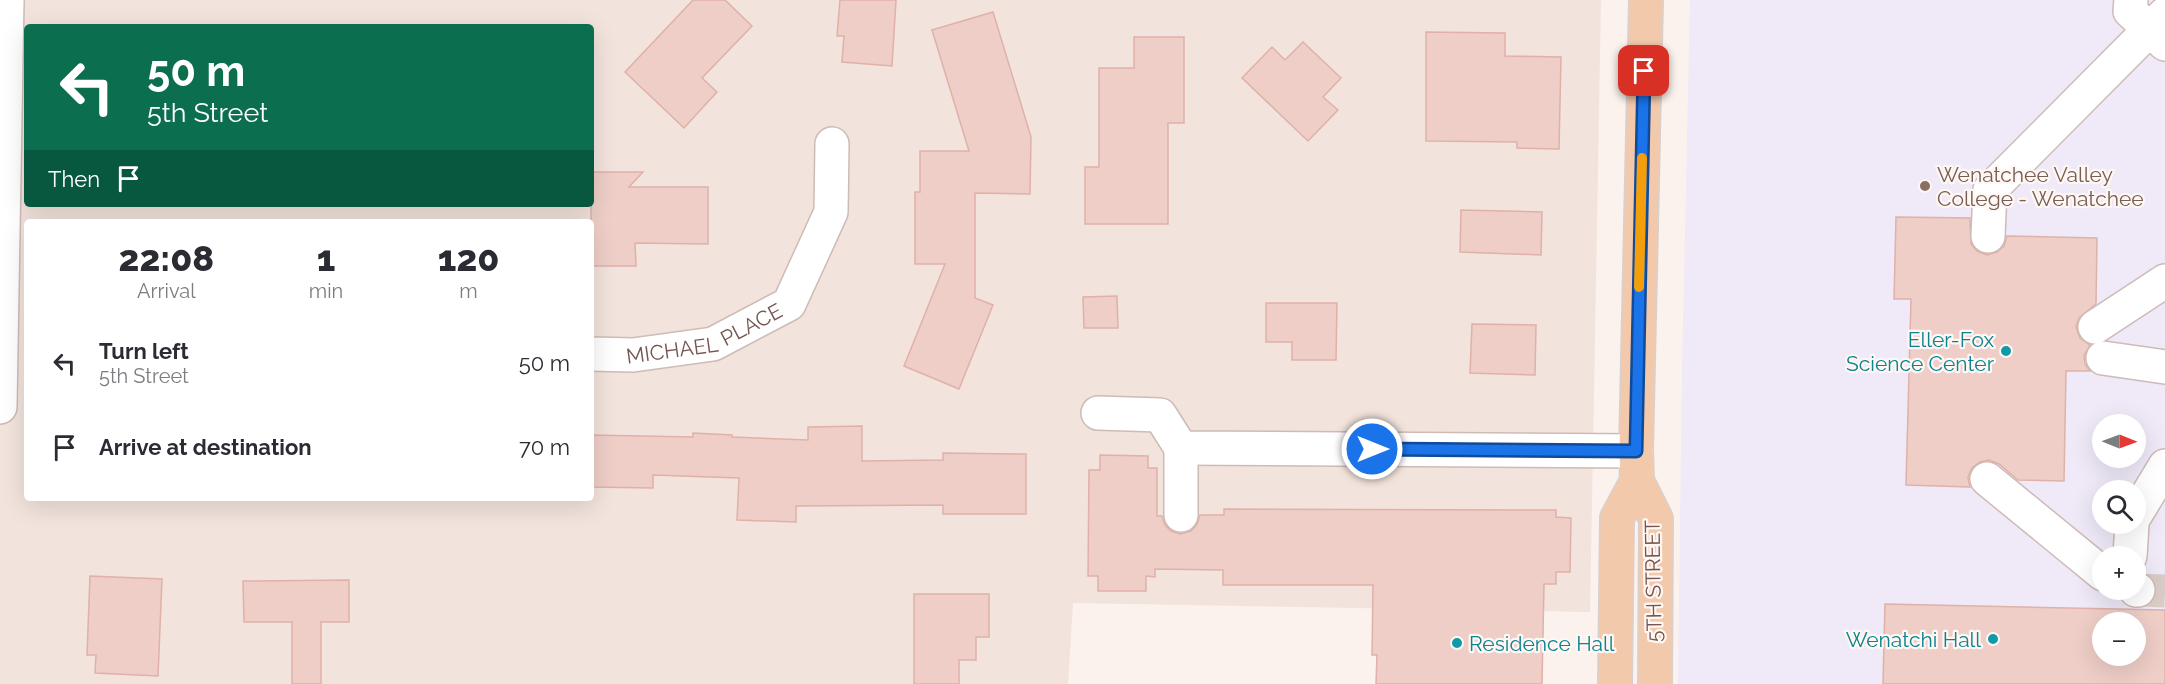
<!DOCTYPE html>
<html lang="en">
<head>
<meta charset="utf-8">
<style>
	body { margin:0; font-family:Raleway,sans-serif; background:#f7f7f7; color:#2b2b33; height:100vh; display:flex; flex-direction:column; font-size:22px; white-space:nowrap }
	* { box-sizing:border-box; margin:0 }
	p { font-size:20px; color:#7c7c81 }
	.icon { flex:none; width:33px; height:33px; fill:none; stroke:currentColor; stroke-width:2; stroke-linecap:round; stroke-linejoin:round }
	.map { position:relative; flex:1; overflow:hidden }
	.sheet { position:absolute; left:24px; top:219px; width:570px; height:282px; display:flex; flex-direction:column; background:#fff; border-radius:6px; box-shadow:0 6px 24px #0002 }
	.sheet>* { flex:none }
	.hud { position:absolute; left:24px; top:24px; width:570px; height:183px; border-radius:6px; box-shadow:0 6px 24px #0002; background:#0b6e4f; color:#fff; overflow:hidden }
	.needle { width:39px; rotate:91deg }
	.buttons { position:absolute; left:2092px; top:414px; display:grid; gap:12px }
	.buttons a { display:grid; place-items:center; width:54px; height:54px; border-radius:50%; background:#fff; box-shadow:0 6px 24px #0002; font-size:30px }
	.pin { position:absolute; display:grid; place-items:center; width:51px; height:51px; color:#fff; margin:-26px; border-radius:12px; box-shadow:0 3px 9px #0006 }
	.me { position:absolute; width:66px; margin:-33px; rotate:90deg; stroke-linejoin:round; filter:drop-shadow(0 0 4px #0008) }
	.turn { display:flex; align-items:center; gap:21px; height:126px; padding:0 24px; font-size:27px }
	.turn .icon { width:78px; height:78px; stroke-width:2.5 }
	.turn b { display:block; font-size:42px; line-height:51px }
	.then { display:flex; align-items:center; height:57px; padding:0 24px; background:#0003; gap:12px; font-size:22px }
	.eta { display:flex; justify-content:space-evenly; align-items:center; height:102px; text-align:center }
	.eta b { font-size:36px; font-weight:800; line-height:42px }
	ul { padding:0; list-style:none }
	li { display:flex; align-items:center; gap:18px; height:84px; padding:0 24px }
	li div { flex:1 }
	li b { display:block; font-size:22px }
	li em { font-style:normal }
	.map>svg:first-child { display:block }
</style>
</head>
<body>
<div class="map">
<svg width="2165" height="684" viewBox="0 0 2165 684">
	<rect width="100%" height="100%" fill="#fbf2ed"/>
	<path fill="#f2e3dc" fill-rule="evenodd" d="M0 0H1601L1590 612 1073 603 1068 684H0ZM27 27H591V204H27ZM27 222H591V498H27Z"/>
	<path fill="#efe9f8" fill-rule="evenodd" d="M1690 0H2165V684H1678L1682 372ZM2103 424H2136V458H2103ZM2103 490H2136V524H2103ZM2103 556H2136V590H2103ZM2103 622H2136V656H2103Z"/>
	<g fill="#eecec7" stroke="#dfb1a9" stroke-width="1.5" fill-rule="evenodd">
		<path d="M693 0H725L752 26 702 78 717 92 684 128 625 72Z"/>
		<path d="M840 0H896L892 66 842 62 844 36H837Z"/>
		<path d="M993 12 1031 137 1030 194 975 193V298L993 305 959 389 904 366 945 264H915V192H920V151H969L932 30Z"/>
		<path d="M1426 32 1505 33V56L1561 57 1559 149 1517 148V142L1426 141Z"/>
		<path d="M1134 37H1184V123H1168V224H1085V167H1099V68H1134Z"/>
		<path d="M1303 42 1341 78 1323 97 1338 110 1308 141 1242 78 1272 47 1285 60Z"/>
		<path d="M591 172H643L629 187H708V244L635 243 636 266H591Z"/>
		<path d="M1461 210 1542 212 1541 255 1460 252Z"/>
		<path d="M1896 217 1970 218 1971 244 1977 251 1987 255 1997 252 2004 246 2007 236 2097 238 2096 304 2079 318 2076 327 2080 338 2090 345 2084 356 2085 364 2090 371H2066L2064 481 2018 480 1999 464 1989 460 1980 462 1972 468 1968 477 1970 487 1906 485 1911 299H1894Z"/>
		<path d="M1117 296 1118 328H1084L1083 297Z"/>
		<path d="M1266 303H1337L1336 360H1292V342H1266Z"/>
		<path d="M1472 324 1536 325 1535 375 1470 373Z"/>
		<path d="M862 426V461L943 460V453L1026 454V514H943V505L796 506V522L737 520 739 478 653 475V488L591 487V435L693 437V433L732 435V437L808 440V427Z"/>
		<path d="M1100 455 1148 456V468H1157V516H1162L1165 525 1171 531 1180 534 1191 531 1197 524 1200 515H1224V509L1556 510V517L1571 518 1570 572H1556V584H1544L1542 684H1376L1377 655H1372L1373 585H1223V570L1155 569V577L1146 576V591H1098V576H1088L1089 470H1100Z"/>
		<path d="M90 576 162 579 158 676 95 673 96 655H87Z"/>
		<path d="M349 580V622H321V684H292V622H244L243 581Z"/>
		<path d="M914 594H989V637H976V660H959V684H914Z"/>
		<path d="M1885 604 2165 610V684H1883ZM2103 622H2136V656H2103Z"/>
	</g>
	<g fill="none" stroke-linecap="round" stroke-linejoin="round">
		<path stroke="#dacbc6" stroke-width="33" stroke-dasharray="33 16" stroke-linecap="butt" d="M2138 590 2165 591"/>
		<g stroke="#cfbbb5" stroke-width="36">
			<g id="minor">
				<path d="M2131 0 2130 11 2165 44"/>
				<path d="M1988 236 1990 190 2165 14"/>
				<path d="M2095 327 2165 281"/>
				<path id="s1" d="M591 354 633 355 713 344 789 304 831 212 832 144"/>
				<path d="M2103 358 2165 367"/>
				<path d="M0 407 7 0"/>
				<path d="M1098 413 1160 415 1181 448 1636 451"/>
				<path d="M1181 448V515"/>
				<path d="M1987 479 2103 574"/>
				<path d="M2136 514 2165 466"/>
				<path d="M2130 556 2132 524"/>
				<path d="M2136 590H2138"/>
			</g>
		</g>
		<g stroke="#d8d0ce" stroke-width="36">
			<g id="major">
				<path d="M1646 0 1636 451 1637 481 1656 519 1655 684"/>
				<path d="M1615 684 1617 518 1637 481"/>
			</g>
		</g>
		<use href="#minor" stroke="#fff" stroke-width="33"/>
		<use href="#major" stroke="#f3c9ac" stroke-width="33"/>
	</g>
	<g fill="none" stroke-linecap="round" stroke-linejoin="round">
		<g stroke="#114b97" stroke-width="15">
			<path id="route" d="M1372 449 1636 451 1644 71"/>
		</g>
		<use href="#route" stroke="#1a73e8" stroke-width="10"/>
		<path stroke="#f59e0b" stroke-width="10" d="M1639 287 1642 158"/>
	</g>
	<circle fill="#8d6e63" stroke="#fef7f3" stroke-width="2" cx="1925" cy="186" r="6"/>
	<g fill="#0f9aa8" stroke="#fef7f3" stroke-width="2">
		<circle cx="2006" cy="351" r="6"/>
		<circle cx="1993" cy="639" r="6"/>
		<circle cx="1457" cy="643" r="6"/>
	</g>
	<g text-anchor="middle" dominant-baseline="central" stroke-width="4.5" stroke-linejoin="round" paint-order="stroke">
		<g font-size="21" fill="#785e54" stroke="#fef7f3" text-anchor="start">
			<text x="1937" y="174">Wenatchee Valley<tspan x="1937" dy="24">College - Wenatchee</tspan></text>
		</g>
		<g font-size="21" fill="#755651" stroke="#fef7f3">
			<text stroke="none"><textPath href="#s1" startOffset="117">MICHAEL PLACE</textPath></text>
			<text transform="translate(1653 581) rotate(-91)">5TH STREET</text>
		</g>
		<g font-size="21" fill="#0d838f" stroke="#fef7f3" text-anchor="end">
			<text x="1994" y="339">Eller-Fox<tspan x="1994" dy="24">Science Center</tspan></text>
			<text x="1981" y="639">Wenatchi Hall</text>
			<text x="1469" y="643" text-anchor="start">Residence Hall</text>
		</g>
	</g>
</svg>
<div class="buttons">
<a><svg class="needle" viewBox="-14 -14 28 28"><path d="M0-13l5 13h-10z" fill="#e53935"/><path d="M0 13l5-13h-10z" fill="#7c7c81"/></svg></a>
<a><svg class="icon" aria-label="search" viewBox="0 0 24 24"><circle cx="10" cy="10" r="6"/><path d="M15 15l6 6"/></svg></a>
<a>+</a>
<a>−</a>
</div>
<div class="pin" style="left:1644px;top:71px;background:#d93025"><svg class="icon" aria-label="arrive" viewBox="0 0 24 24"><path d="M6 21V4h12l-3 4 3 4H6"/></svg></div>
<svg class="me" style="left:1372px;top:449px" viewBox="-20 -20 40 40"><circle r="17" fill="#1a73e8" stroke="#fff" stroke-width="3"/><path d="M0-11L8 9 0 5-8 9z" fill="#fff"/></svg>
<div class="hud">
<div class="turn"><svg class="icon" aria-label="left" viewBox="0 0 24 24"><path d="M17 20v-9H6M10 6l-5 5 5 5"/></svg><div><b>50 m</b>5th Street</div></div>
<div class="then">Then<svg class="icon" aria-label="arrive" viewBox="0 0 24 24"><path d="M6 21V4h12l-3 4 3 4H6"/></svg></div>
</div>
<section class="sheet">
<div class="eta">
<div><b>22:08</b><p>Arrival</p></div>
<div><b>1</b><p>min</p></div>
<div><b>120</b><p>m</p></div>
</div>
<ul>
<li><svg class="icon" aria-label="left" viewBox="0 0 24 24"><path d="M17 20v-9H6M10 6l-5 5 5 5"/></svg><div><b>Turn left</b><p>5th Street</p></div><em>50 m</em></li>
<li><svg class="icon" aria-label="arrive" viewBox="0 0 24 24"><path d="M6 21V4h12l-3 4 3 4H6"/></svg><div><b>Arrive at destination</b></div><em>70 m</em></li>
</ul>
</section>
</div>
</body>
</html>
